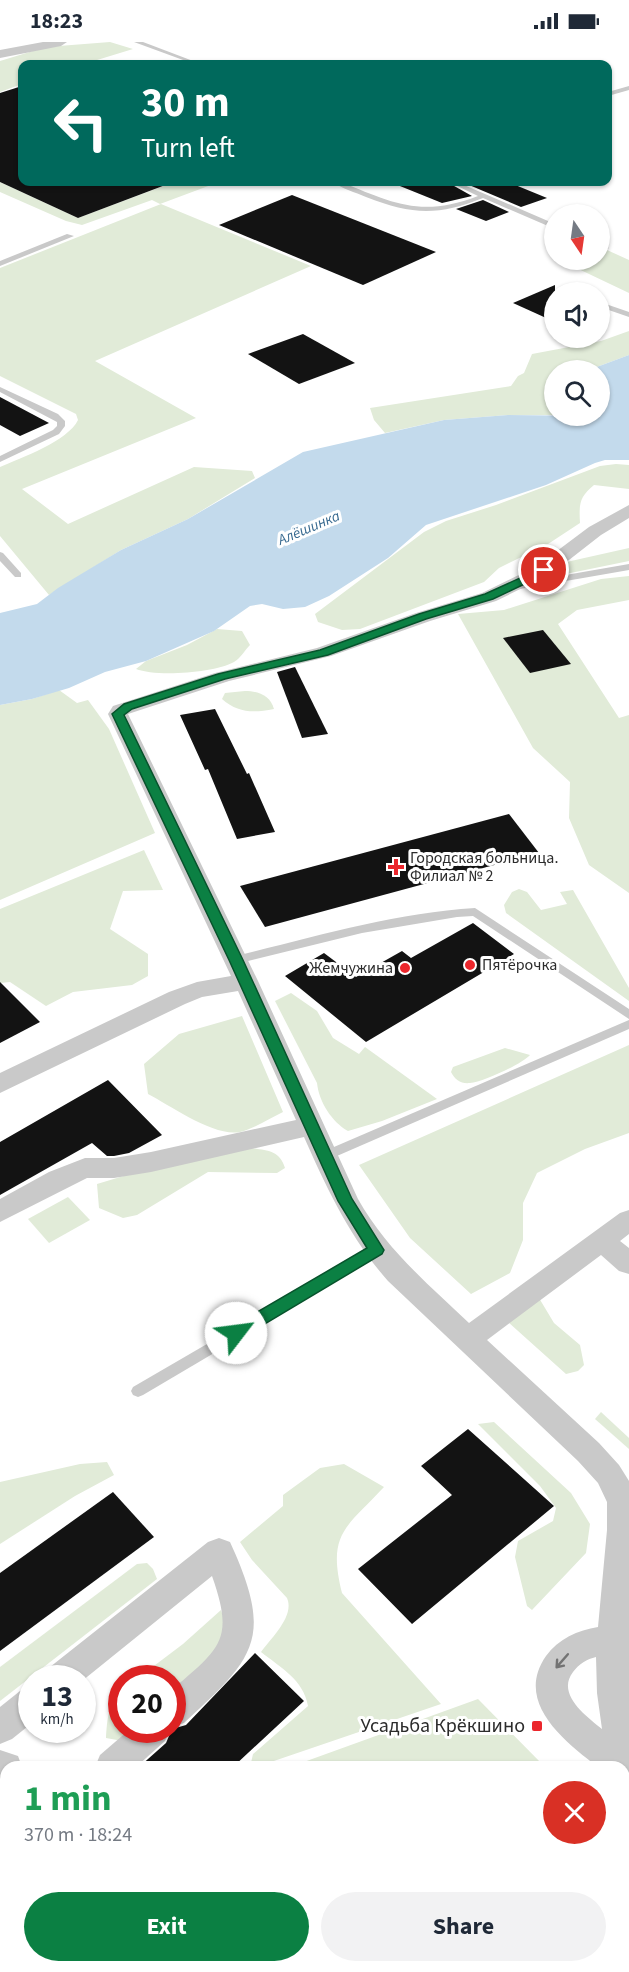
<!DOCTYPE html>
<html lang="en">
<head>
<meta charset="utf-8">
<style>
	body { margin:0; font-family:"Source Sans 3",sans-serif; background:#f2f2f3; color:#1f2937; height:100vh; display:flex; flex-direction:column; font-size:22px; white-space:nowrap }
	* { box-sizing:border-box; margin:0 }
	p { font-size:20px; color:#747a83 }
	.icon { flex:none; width:33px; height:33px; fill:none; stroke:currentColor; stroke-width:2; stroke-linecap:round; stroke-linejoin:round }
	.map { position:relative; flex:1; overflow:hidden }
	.panel { position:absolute; left:0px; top:1719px; width:630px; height:212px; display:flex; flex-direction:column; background:#fff; border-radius:18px 18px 0 0; box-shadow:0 2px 4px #0004 }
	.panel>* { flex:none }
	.top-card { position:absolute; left:18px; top:18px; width:594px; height:126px; border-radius:12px; box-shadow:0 2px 4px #0004; background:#00695c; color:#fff; overflow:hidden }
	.needle { width:39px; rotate:167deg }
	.fabs { position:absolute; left:544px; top:162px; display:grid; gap:12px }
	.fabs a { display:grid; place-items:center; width:66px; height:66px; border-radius:50%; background:#fff; box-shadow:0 2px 4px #0004; font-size:30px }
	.speed { position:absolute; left:18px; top:1623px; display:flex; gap:12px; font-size:30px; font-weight:700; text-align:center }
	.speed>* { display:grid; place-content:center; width:78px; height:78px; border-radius:50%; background:#fff; box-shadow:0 2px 4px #0004; line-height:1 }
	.speed small { font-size:15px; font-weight:400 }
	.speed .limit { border:9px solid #d22; background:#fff; color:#111 }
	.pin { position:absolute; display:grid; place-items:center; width:51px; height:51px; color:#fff; margin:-26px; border:3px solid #fff; border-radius:50%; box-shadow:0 2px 6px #0007 }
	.me { position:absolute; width:66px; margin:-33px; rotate:60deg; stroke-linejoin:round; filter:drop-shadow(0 0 4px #0008) }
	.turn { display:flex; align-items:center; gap:21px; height:126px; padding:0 24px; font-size:27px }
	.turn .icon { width:78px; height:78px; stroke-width:2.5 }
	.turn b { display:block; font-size:42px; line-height:51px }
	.round { display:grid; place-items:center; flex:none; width:63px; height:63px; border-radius:32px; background:#f2f2f3 }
	.headline { display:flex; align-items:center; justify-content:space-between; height:102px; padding:0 24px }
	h1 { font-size:36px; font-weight:700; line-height:45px; color:#1e9e55 }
	.primary-button { display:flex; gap:12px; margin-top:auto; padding:12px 24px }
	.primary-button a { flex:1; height:69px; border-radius:36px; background:#0b8043; color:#fff; font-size:24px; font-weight:700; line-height:69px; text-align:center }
	.primary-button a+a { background:#f2f2f3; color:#1f2937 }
	.status { display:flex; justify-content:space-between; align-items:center; height:42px; padding:0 30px; background:#fff; direction:ltr }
	.status svg { height:16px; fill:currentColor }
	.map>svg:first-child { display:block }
</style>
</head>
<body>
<div class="status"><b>18:23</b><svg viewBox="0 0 49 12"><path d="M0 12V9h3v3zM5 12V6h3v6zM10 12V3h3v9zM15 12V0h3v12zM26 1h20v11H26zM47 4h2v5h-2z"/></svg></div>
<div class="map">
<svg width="629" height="1930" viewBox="0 0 629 1930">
	<rect width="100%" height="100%" fill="#fff"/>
	<g fill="#e1ebd8">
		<path d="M110 0 133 7 84 22H22V42L0 50V19L46 5Z"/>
		<path d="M0 140 78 176 174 140H219L160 162 152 158 82 183 66 179 0 150Z"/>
		<path d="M161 162 311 224 95 319 196 376 22 447 68 482 194 425 252 429 255 436 188 477 121 508 49 553 0 494V425C21 416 68 399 78 378L76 372 0 334V226Z"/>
		<path d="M607 208 629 218V251L568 222 580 218H600V210Z"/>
		<path d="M629 289V313L594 326 593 328H555V373H508L444 378 385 391 374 378 370 366 511 344 518 334 524 331 532 312 601 299Z"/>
		<path d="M616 422 629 423V447L594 443C579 455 579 463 580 481L548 502 499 526 484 540 360 587 342 588 318 580 315 572 424 490 446 479 496 463 600 424Z"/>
		<path d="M629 506V519L551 535 542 534 562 521Z"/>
		<path d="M629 534V558L577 568 558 582 619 676 629 673V851L589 823 569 776 570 740 533 706 458 572 504 568 601 537Z"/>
		<path d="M217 587 242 589 250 603C245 608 240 617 234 620 214 631 156 635 136 627L146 619 187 603Z"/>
		<path d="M59 648 77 661 88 658 109 687 155 791 0 858V663L32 657Z"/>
		<path d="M245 649C258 649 270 653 274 667 253 671 238 671 222 657L225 651Z"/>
		<path d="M144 808 163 848 123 849 110 887 148 912V934L132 943 73 950 46 964 10 940 0 941V867Z"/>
		<path d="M519 847 527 850 541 868 567 862 560 850 573 848 629 946V959L506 871 504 863 512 850Z"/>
		<path d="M291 951 317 969 333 996 359 1012 365 1005 437 1057 382 1079 348 1089C332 1080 319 1060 317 1041L275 959Z"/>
		<path d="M242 974 283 1070C270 1076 254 1087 240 1090 214 1095 171 1064 148 1052L144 1022 179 992Z"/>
		<path d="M629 1003V1091L585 1107 537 1131 523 1161V1198L510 1231 471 1252 410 1196 359 1123Z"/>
		<path d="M505 1006 530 1013C522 1022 483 1040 470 1041 461 1042 455 1038 451 1030L453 1025Z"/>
		<path d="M250 1106C266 1108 280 1108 285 1126L277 1131 208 1130 137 1173 123 1176 99 1166 97 1142 137 1130Z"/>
		<path d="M68 1155 90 1178 49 1201 28 1177Z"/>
		<path d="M539 1256 554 1281 580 1303 584 1323 578 1329 566 1332 507 1279Z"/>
		<path d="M601 1370 629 1396V1407L595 1377Z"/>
		<path d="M494 1380 571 1451 590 1482 586 1511 532 1568 527 1564 515 1515 518 1499 553 1479 556 1466 540 1444 478 1382Z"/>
		<path d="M107 1420 114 1433 75 1454 0 1502V1440L80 1422Z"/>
		<path d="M344 1422 384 1445C346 1486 327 1491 342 1551L441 1662 268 1721 250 1725 253 1712 308 1664C303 1637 281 1626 261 1610 271 1596 295 1574 287 1556L252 1518 240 1500 283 1464V1453L320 1426Z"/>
		<path d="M147 1521 153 1527 157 1537 0 1659V1625L137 1522Z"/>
		<path d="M221 1568 230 1596 173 1657 172 1636H138L183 1602Z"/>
		<path d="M121 1649 122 1688H141L128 1700 106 1696C107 1680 108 1660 121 1649Z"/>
		<path d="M478 1657 545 1725H290Z"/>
		<path d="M624 1768 629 1773V1930H392L387 1925 624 1924Z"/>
		<path d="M0 1771 6 1772V1874L0 1879Z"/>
		<path d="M6 1888V1924L88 1925 92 1930H2L0 1893Z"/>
	</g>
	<path fill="#c3daec" d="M629 313V418H605L595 421 546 443 426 483 388 516 329 554 305 565 283 567 262 562 250 564 214 589 146 619 105 630 69 646 32 657 0 663V571L37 562 58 546 121 508 188 477 303 410 444 378 508 373 600 374V328H593L594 326Z"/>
	<g fill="#131313">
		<path d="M22 44V140H167L168 142 78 176 0 140V51Z"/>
		<path d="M390 140H447L472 154 442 161Z"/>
		<path d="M462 140H508L547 156 521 165Z"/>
		<path d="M292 153 436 210 363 243 219 183Z"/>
		<path d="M483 158 509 170 486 179 456 167Z"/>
		<path d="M555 243V280L513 261Z"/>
		<path d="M303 292 355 321 299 342 248 312Z"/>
		<path d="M0 355 49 381 20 394 0 383Z"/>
		<path d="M543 588 571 622 530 631 503 596Z"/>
		<path d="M295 625 328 692 302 696 277 630Z"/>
		<path d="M215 667 247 732 249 731 275 790 237 797 208 727 205 728 180 673Z"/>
		<path d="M509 772 539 811 265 885 240 844Z"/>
		<path d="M473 881 514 912 366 1000 285 934 324 911 356 935 402 909 411 916Z"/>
		<path d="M0 940 40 980 0 1001Z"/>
		<path d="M108 1038 162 1093 129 1111 114 1114H107L92 1101 0 1153V1100Z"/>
		<path d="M468 1387 554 1464 412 1582 358 1527 452 1453 421 1424Z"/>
		<path d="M113 1450 154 1495 0 1609V1531Z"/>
		<path d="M255 1611 304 1659 233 1725H139L166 1701 172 1687 186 1683Z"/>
	</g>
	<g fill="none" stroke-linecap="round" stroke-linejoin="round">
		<g fill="#c9c9c9" fill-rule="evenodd">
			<path d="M134 0H143L201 22H194Z"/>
			<path d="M629 44V48L608 54V50Z"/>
			<path d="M333 140H341C393 161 421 176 478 154L449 140H457L555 182V187L483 156C438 174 412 173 366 155 355 150 342 147 333 140Z"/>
			<path d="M67 192 74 194 0 224V219Z"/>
			<path d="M600 202 609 206 605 208 600 207Z"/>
			<path d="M600 260 629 270V275L600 265Z"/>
			<path d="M0 345 58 372 65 379V384L59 392 0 420V414L53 388 57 384V380L0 350Z"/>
			<path d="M0 510 3 511 21 531V535H15L0 519Z"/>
			<path d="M629 522V528L514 548 509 545 514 542Z"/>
			<path d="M475 866 629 967V977L473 874 457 875 362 891 236 922 230 918 236 914C314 895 394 871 475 866Z"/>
			<path d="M629 978V987L330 1117H320L319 1114 320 1111Z"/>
			<path d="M377 1203 382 1204 384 1208 382 1212 143 1353 138 1355 133 1353 131 1349 133 1345Z"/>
		</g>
		<g fill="#c9c9c9" fill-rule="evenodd">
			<path d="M43 0H67L61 4 0 16V8Z"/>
			<path d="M629 463V476L601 493 551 532 496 559 430 579 331 614 229 639 128 672 258 939 358 1157C386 1207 428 1242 469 1281L620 1171 629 1168V1192L620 1199 629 1206V1232L619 1229 601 1213 487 1298 599 1401 619 1423 629 1439V1744L624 1742V1725H598C564 1699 514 1660 546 1614 558 1597 578 1588 598 1585L607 1488V1460L598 1441 578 1419 388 1239C350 1196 327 1147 304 1095L151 1130 114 1136H87L0 1180V1157L49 1130 85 1116H114L151 1110 296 1078 238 949 202 955 185 962 0 1051V1031L169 950 197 940 231 934 108 672 113 664 215 631 317 606 416 571 482 551 537 524 589 485ZM596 1615 597 1651 602 1687C586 1674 556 1652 573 1630 579 1622 587 1617 596 1615Z"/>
			<path d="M219 1496 230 1500C274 1596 256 1615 184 1681L172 1685V1648C220 1606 235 1599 212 1534L82 1639V1636H45L50 1625 208 1500Z"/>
			<path d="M32 1645V1681L12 1697 0 1702V1665L20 1649Z"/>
			<path d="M129 1688H170L165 1699 136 1725H95L100 1713Z"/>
			<path d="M0 1708 18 1714 22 1725H6V1742L0 1740Z"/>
			<path d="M287 1924H326L328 1930H289Z"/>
		</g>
	</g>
	<defs><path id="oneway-shaft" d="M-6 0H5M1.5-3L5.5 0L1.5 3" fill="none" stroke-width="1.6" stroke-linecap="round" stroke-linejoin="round" transform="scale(1.5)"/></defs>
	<use stroke="#737373" href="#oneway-shaft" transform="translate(562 1619) rotate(131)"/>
	<path fill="#0b8043" stroke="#07532c" stroke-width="1.5" d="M544 525 549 528 548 531 493 557 426 577 328 613 225 637 132 667 124 673 243 918 352 1157 384 1208 382 1212 241 1296 236 1298 230 1296 228 1291 230 1286 367 1206 338 1159 229 918 112 672 124 662 218 632 320 608 419 572 485 552Z"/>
	<g fill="#eb262c" stroke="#fff" stroke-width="2">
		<path d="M393 816h6v6h6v6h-6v6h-6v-6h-6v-6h6z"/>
		<circle cx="470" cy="923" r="6"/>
		<circle cx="405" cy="926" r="6"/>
		<rect x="531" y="1678" width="12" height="12" rx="3"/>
	</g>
	<g text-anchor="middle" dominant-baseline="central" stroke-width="6" stroke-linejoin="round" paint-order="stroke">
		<g font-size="15" font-style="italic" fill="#386a90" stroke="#fff">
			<text transform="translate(309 486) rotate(-23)">Алёшинка</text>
		</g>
		<g font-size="16" fill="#2c2c2c" stroke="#fff" text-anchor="start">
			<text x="410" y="816">Городская больница.<tspan x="410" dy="18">Филиал № 2</tspan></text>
			<text x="482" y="923">Пятёрочка</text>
			<text x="393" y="926" text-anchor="end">Жемчужина</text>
		</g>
		<g font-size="20" fill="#2c2c2c" stroke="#fff" text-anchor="end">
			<text x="525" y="1684">Усадьба Крёкшино</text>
		</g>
	</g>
</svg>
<div class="fabs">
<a><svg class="needle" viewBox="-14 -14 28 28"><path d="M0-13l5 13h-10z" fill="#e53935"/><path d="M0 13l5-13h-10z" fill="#747a83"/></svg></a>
<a><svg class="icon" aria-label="sound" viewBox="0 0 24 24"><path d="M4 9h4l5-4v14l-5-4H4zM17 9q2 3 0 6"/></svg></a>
<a><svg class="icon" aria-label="search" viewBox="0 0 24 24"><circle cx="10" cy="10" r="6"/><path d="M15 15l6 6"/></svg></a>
</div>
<div class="speed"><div>13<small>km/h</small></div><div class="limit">20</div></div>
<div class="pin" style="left:544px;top:528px;background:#d93025"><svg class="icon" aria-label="arrive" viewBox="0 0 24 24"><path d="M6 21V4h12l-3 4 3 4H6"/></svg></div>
<svg class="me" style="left:236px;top:1291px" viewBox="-20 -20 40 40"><circle r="19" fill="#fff"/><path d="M0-13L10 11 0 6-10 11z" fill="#0b8043"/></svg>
<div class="top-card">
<div class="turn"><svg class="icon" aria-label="left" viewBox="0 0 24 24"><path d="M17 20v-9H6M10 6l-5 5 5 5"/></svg><div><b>30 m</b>Turn left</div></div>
</div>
<section class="panel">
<div class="headline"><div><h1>1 min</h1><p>370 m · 18:24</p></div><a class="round" style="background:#d93025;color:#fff"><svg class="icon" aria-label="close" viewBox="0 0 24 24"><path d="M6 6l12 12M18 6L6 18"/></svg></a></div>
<div class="primary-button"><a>Exit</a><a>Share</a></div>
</section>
</div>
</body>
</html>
